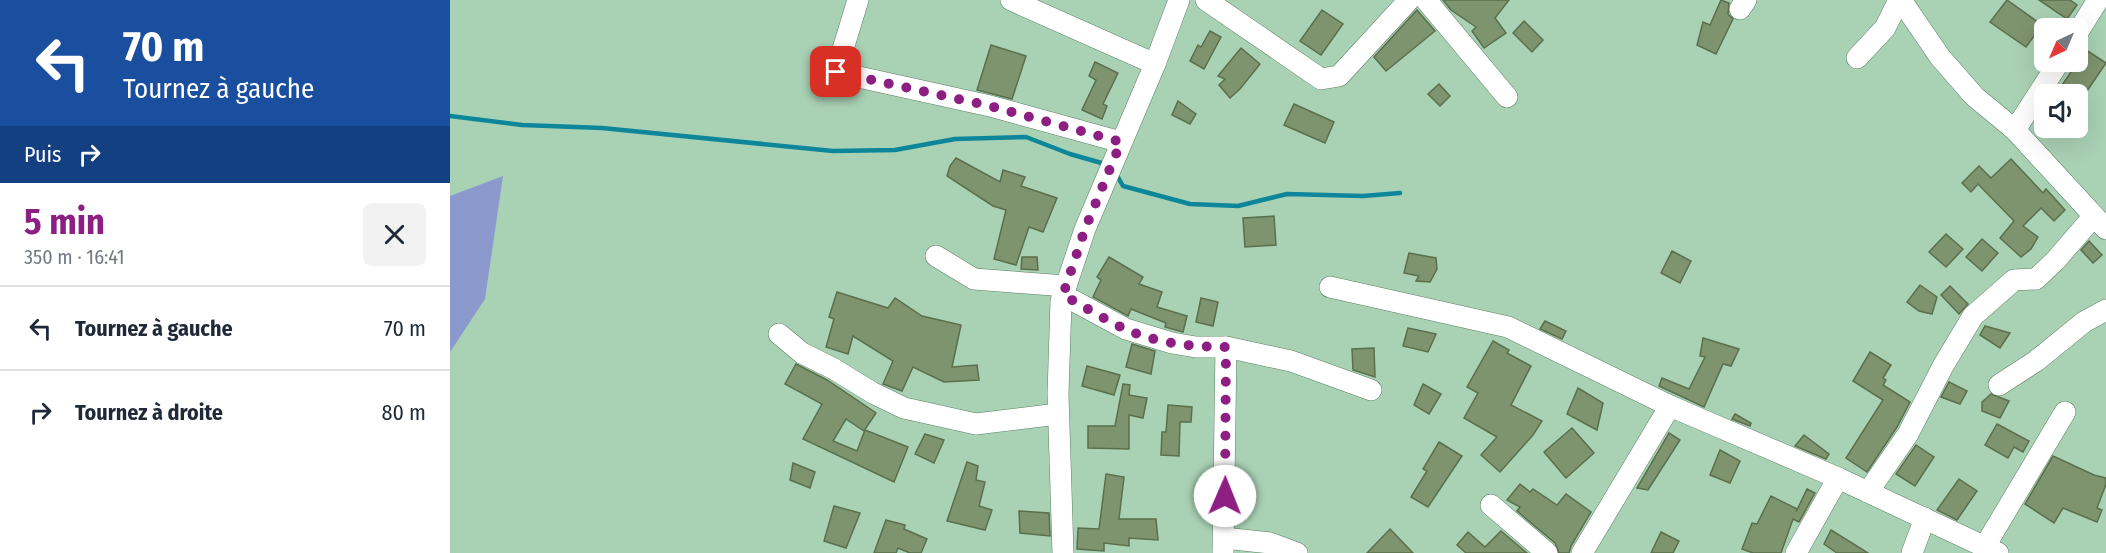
<!DOCTYPE html>
<html lang="fr">
<head>
<meta charset="utf-8">
<style>
	body { margin:0; font-family:"Fira Sans Condensed",sans-serif; background:#f2f2f3; color:#1f2937; height:100vh; display:flex; flex-direction:column; font-size:22px; white-space:nowrap }
	* { box-sizing:border-box; margin:0 }
	p { font-size:20px; color:#747a83 }
	.icon { flex:none; width:33px; height:33px; fill:none; stroke:currentColor; stroke-width:2; stroke-linecap:round; stroke-linejoin:round }
	.map { position:relative; flex:1; overflow:hidden }
	.side { display:flex; flex-direction:column; background:#fff; width:450px }
	.side>* { flex:none }
	.top-card { background:#1a4fa0; color:#fff; overflow:hidden }
	.needle { width:39px; rotate:224deg }
	.controls { position:absolute; left:1584px; top:18px; display:grid; gap:12px }
	.controls a { display:grid; place-items:center; width:54px; height:54px; border-radius:9px; background:#fff; box-shadow:0 6px 24px #0002; font-size:30px }
	.pin { position:absolute; display:grid; place-items:center; width:51px; height:51px; color:#fff; margin:-26px; border-radius:12px; box-shadow:0 3px 9px #0006 }
	.me { position:absolute; width:66px; margin:-33px; rotate:1deg; stroke-linejoin:round; filter:drop-shadow(0 0 4px #0008) }
	.turn { display:flex; align-items:center; gap:21px; height:126px; padding:0 24px; font-size:27px }
	.turn .icon { width:78px; height:78px; stroke-width:2.5 }
	.turn b { display:block; font-size:42px; line-height:51px }
	.then { display:flex; align-items:center; height:57px; padding:0 24px; background:#0003; gap:12px; font-size:22px }
	.round { display:grid; place-items:center; flex:none; width:63px; height:63px; border-radius:9px; background:#f2f2f3 }
	.summary { display:flex; align-items:center; justify-content:space-between; height:102px; padding:0 24px }
	h1 { font-size:36px; font-weight:700; line-height:45px; color:#8d1f82 }
	ul { padding:0; list-style:none }
	li { display:flex; align-items:center; gap:18px; height:84px; padding:0 24px; border-top:2px solid #e0e1e3 }
	li div { flex:1 }
	li b { display:block; font-size:22px }
	li em { font-style:normal }
	main { display:flex; flex:1; min-height:0 }
	.map>svg:first-child { display:block }
</style>
</head>
<body>
<main>
<section class="side">
<div class="top-card">
<div class="turn"><svg class="icon" aria-label="left" viewBox="0 0 24 24"><path d="M17 20v-9H6M10 6l-5 5 5 5"/></svg><div><b>70 m</b>Tournez à gauche</div></div>
<div class="then">Puis<svg class="icon" aria-label="right" viewBox="0 0 24 24"><path d="M7 20v-9h11M14 6l5 5-5 5"/></svg></div>
</div>
<div class="summary"><div><h1>5 min</h1><p>350 m · 16:41</p></div><a class="round"><svg class="icon" aria-label="close" viewBox="0 0 24 24"><path d="M6 6l12 12M18 6L6 18"/></svg></a></div>
<ul>
<li><svg class="icon" aria-label="left" viewBox="0 0 24 24"><path d="M17 20v-9H6M10 6l-5 5 5 5"/></svg><div><b>Tournez à gauche</b></div><em>70 m</em></li>
<li><svg class="icon" aria-label="right" viewBox="0 0 24 24"><path d="M7 20v-9h11M14 6l5 5-5 5"/></svg><div><b>Tournez à droite</b></div><em>80 m</em></li>
</ul>
</section>
<div class="map">
<svg width="1656" height="553" viewBox="0 0 1656 553">
	<rect width="100%" height="100%" fill="#a9d1b4"/>
	<path fill="#8c99cc" d="M53 176 35 299 0 352V196Z"/>
	<g fill="none" stroke-linecap="round" stroke-linejoin="round">
		<g stroke="#0d869a" stroke-width="4.5">
			<path d="M0 116 72 125 152 128 383 151 445 150 505 139 576 137 620 154 655 164"/>
			<path d="M665 172 673 186 740 204 788 206 837 194 913 196 950 193"/>
		</g>
	</g>
	<g fill="#7e946e" stroke="#5a6f4b" stroke-width="1.5">
		<path d="M993 0H1059L1045 18 1056 33 1034 48 1022 31 1026 27 1001 10Z"/>
		<path d="M1271 0 1279 3 1278 14 1283 19 1266 54 1247 45 1253 22 1260 25Z"/>
		<path d="M1557 0 1592 25 1576 47 1540 22Z"/>
		<path d="M1589 0H1620L1627 5 1617 19Z"/>
		<path d="M872 10 893 24 871 55 850 41Z"/>
		<path d="M967 10 985 31 936 71 924 57Z"/>
		<path d="M1074 21 1093 40 1082 52 1063 33Z"/>
		<path d="M760 31 771 37 754 69 740 61 748 45 751 47Z"/>
		<path d="M541 45 576 56 562 99 527 90Z"/>
		<path d="M791 48 810 64 790 89 780 98 769 85 775 79 768 76Z"/>
		<path d="M1636 50 1656 63 1635 94H1606Z"/>
		<path d="M645 62 668 73 653 104 657 106 652 119 632 110 646 80 639 76Z"/>
		<path d="M989 84 1000 96 990 106 978 94Z"/>
		<path d="M728 101 746 114 740 124 722 115Z"/>
		<path d="M844 104 884 122 875 143 834 125Z"/>
		<path d="M506 158 550 182 553 170 575 177 571 186 607 198 593 232 579 227 566 265 544 259 556 210 543 206 497 176 500 166Z"/>
		<path d="M1561 159 1593 193 1596 189 1615 210 1604 221 1591 208 1573 226 1588 237 1581 249 1571 257 1550 238 1564 221 1528 184 1521 192 1512 183 1529 166 1541 178Z"/>
		<path d="M824 216 826 245 795 247 793 218Z"/>
		<path d="M1496 234 1513 249 1496 267 1479 252Z"/>
		<path d="M1532 239 1548 253 1532 271 1516 257Z"/>
		<path d="M1639 241 1652 255 1643 263 1631 250Z"/>
		<path d="M1222 251 1241 261 1230 283 1211 273Z"/>
		<path d="M959 253 986 258 987 269 980 282 966 281 969 276 954 273Z"/>
		<path d="M572 257H587L588 270 571 269Z"/>
		<path d="M659 257 693 277 689 284 712 292 707 307 737 316 733 332 715 327 716 323 681 309 678 316 643 297 651 280 647 277Z"/>
		<path d="M1470 285 1487 297 1482 314 1469 311 1457 302Z"/>
		<path d="M1500 286 1518 304 1509 314 1491 295Z"/>
		<path d="M387 292 438 308 445 298 472 316 511 325 502 367 527 365 529 380 494 382 463 367 452 391 433 384 443 361 403 336 398 354 376 347 384 319 379 317Z"/>
		<path d="M751 298 768 302 763 326 746 322Z"/>
		<path d="M1095 321 1116 331 1112 339 1090 329Z"/>
		<path d="M1535 326 1560 333 1550 348 1530 335Z"/>
		<path d="M958 328 986 334 978 352 953 346Z"/>
		<path d="M1253 338 1289 349 1281 366 1273 364 1254 407 1209 386 1212 378 1239 389 1255 357 1250 356Z"/>
		<path d="M1043 341 1059 350 1057 353 1081 366 1061 405 1092 421 1083 435 1050 472 1031 455 1047 437 1014 418 1028 393 1017 387Z"/>
		<path d="M682 344 705 351 701 374 676 367Z"/>
		<path d="M924 348 925 377 903 370 902 349Z"/>
		<path d="M1420 352 1441 365 1433 378 1436 380 1433 385 1460 402 1447 427 1417 472 1396 458 1433 400 1403 381Z"/>
		<path d="M346 364 377 380 426 413 414 431 396 419 383 441 407 451 415 430 458 447 444 482 353 439 372 404 335 384Z"/>
		<path d="M637 366 670 375 664 395 632 386Z"/>
		<path d="M1499 382 1517 391 1510 404 1491 397Z"/>
		<path d="M673 384 680 385 679 395 697 398 693 418 679 415V449L638 448V426H665Z"/>
		<path d="M973 384 991 394 979 414 964 405Z"/>
		<path d="M1128 388 1153 403 1147 430 1117 414Z"/>
		<path d="M1541 394 1559 401 1550 418 1532 411V402Z"/>
		<path d="M718 405 742 407 741 422H730L729 456 711 455 712 432H716Z"/>
		<path d="M1285 414 1301 423 1300 426 1282 419Z"/>
		<path d="M1547 424 1579 441 1573 452 1564 447 1558 458 1535 445Z"/>
		<path d="M1122 428 1144 453 1116 478 1094 452Z"/>
		<path d="M1219 433 1230 440 1198 490 1187 488Z"/>
		<path d="M475 434 494 440 484 463 465 454Z"/>
		<path d="M1354 435 1379 454 1376 459 1345 446Z"/>
		<path d="M989 442 1012 456 978 507 961 497 977 471 973 469Z"/>
		<path d="M1466 445 1484 457 1465 486 1446 474Z"/>
		<path d="M1270 450 1290 461 1280 483 1260 475Z"/>
		<path d="M1603 456 1644 475 1656 478V484L1647 508 1652 510 1647 522 1613 508 1604 523 1575 504Z"/>
		<path d="M517 462 528 466 526 480 535 482 529 506 542 510 535 530 497 521Z"/>
		<path d="M343 463 365 472 360 488 340 480Z"/>
		<path d="M656 474 674 477 669 519H706L708 540 679 538V546L654 543V551L627 549 628 528 649 529Z"/>
		<path d="M1509 479 1527 491 1507 520 1487 510Z"/>
		<path d="M1070 484 1080 492 1083 489 1107 505 1116 494 1141 512 1121 546 1119 553H1109L1105 543 1067 511 1070 507 1057 500Z"/>
		<path d="M1357 489 1365 493 1349 522 1343 519 1331 553H1303L1292 549 1302 523 1307 524 1321 496 1347 509 1346 512Z"/>
		<path d="M384 506 410 513 396 548 374 541Z"/>
		<path d="M569 511 599 513 600 536 570 533Z"/>
		<path d="M436 520 455 525 454 529 477 539 471 553H460L448 548 446 553H424Z"/>
		<path d="M940 529 963 553H917Z"/>
		<path d="M1381 530 1418 553H1387L1374 544Z"/>
		<path d="M1051 531 1077 553H1016L1007 545 1018 532 1035 547Z"/>
		<path d="M1211 532 1229 541 1223 553H1201Z"/>
	</g>
	<g fill="none" stroke-linecap="round" stroke-linejoin="round">
		<g stroke="#5a8064" stroke-width="22">
			<g id="minor">
				<path d="M408 0 386 72 540 106 671 142"/>
				<path d="M561 0 705 64"/>
				<path d="M756 0 871 79 889 76 959 0"/>
				<path d="M976 0 1057 97"/>
				<path d="M1451 0 1490 57 1524 96 1565 130 1609 62"/>
				<path d="M1290 9 1296 0"/>
				<path d="M1628 32 1648 0"/>
				<path d="M1407 58 1435 28 1449 0"/>
				<path d="M1565 130 1656 229"/>
				<path d="M486 256 524 279 616 286"/>
				<path d="M880 287 1058 327 1220 406 1388 478 1548 553"/>
				<path d="M613 295 676 329 722 343 746 347H776L841 361 921 390"/>
				<path d="M329 334 352 353 384 369 423 393 454 408 526 424 608 414"/>
				<path d="M1549 385 1586 361 1634 322 1656 310"/>
				<path d="M1418 492 1458 434 1493 366 1523 316 1564 280 1586 279 1605 261 1644 216"/>
				<path d="M1041 505 1097 553"/>
				<path d="M774 538 820 543 847 553"/>
				<path d="M1535 546 1615 412"/>
				<path d="M613 553 608 394 611 301 635 229 705 64 729 0"/>
				<path d="M773 553 776 347"/>
				<path d="M1132 553 1220 406"/>
				<path d="M1346 553 1388 478"/>
				<path d="M1462 553 1475 518"/>
			</g>
		</g>
		<use href="#minor" stroke="#fff" stroke-width="21"/>
	</g>
	<g fill="none" stroke-linecap="round" stroke-linejoin="round">
		<path stroke="#8d1f82" stroke-width="10" stroke-dasharray="0 18" d="M386 72 540 106 671 142 635 229 613 295C633 306 654 319 675 329 706 343 742 347 776 347L775 496"/>
	</g>
</svg>
<div class="controls">
<a><svg class="needle" viewBox="-14 -14 28 28"><path d="M0-13l5 13h-10z" fill="#e53935"/><path d="M0 13l5-13h-10z" fill="#747a83"/></svg></a>
<a><svg class="icon" aria-label="sound" viewBox="0 0 24 24"><path d="M4 9h4l5-4v14l-5-4H4zM17 9q2 3 0 6"/></svg></a>
</div>
<div class="pin" style="left:386px;top:72px;background:#d93025"><svg class="icon" aria-label="arrive" viewBox="0 0 24 24"><path d="M6 21V4h12l-3 4 3 4H6"/></svg></div>
<svg class="me" style="left:775px;top:496px" viewBox="-20 -20 40 40"><circle r="19" fill="#fff"/><path d="M0-13L10 11 0 6-10 11z" fill="#8d1f82"/></svg>
</div>
</main>
</body>
</html>
